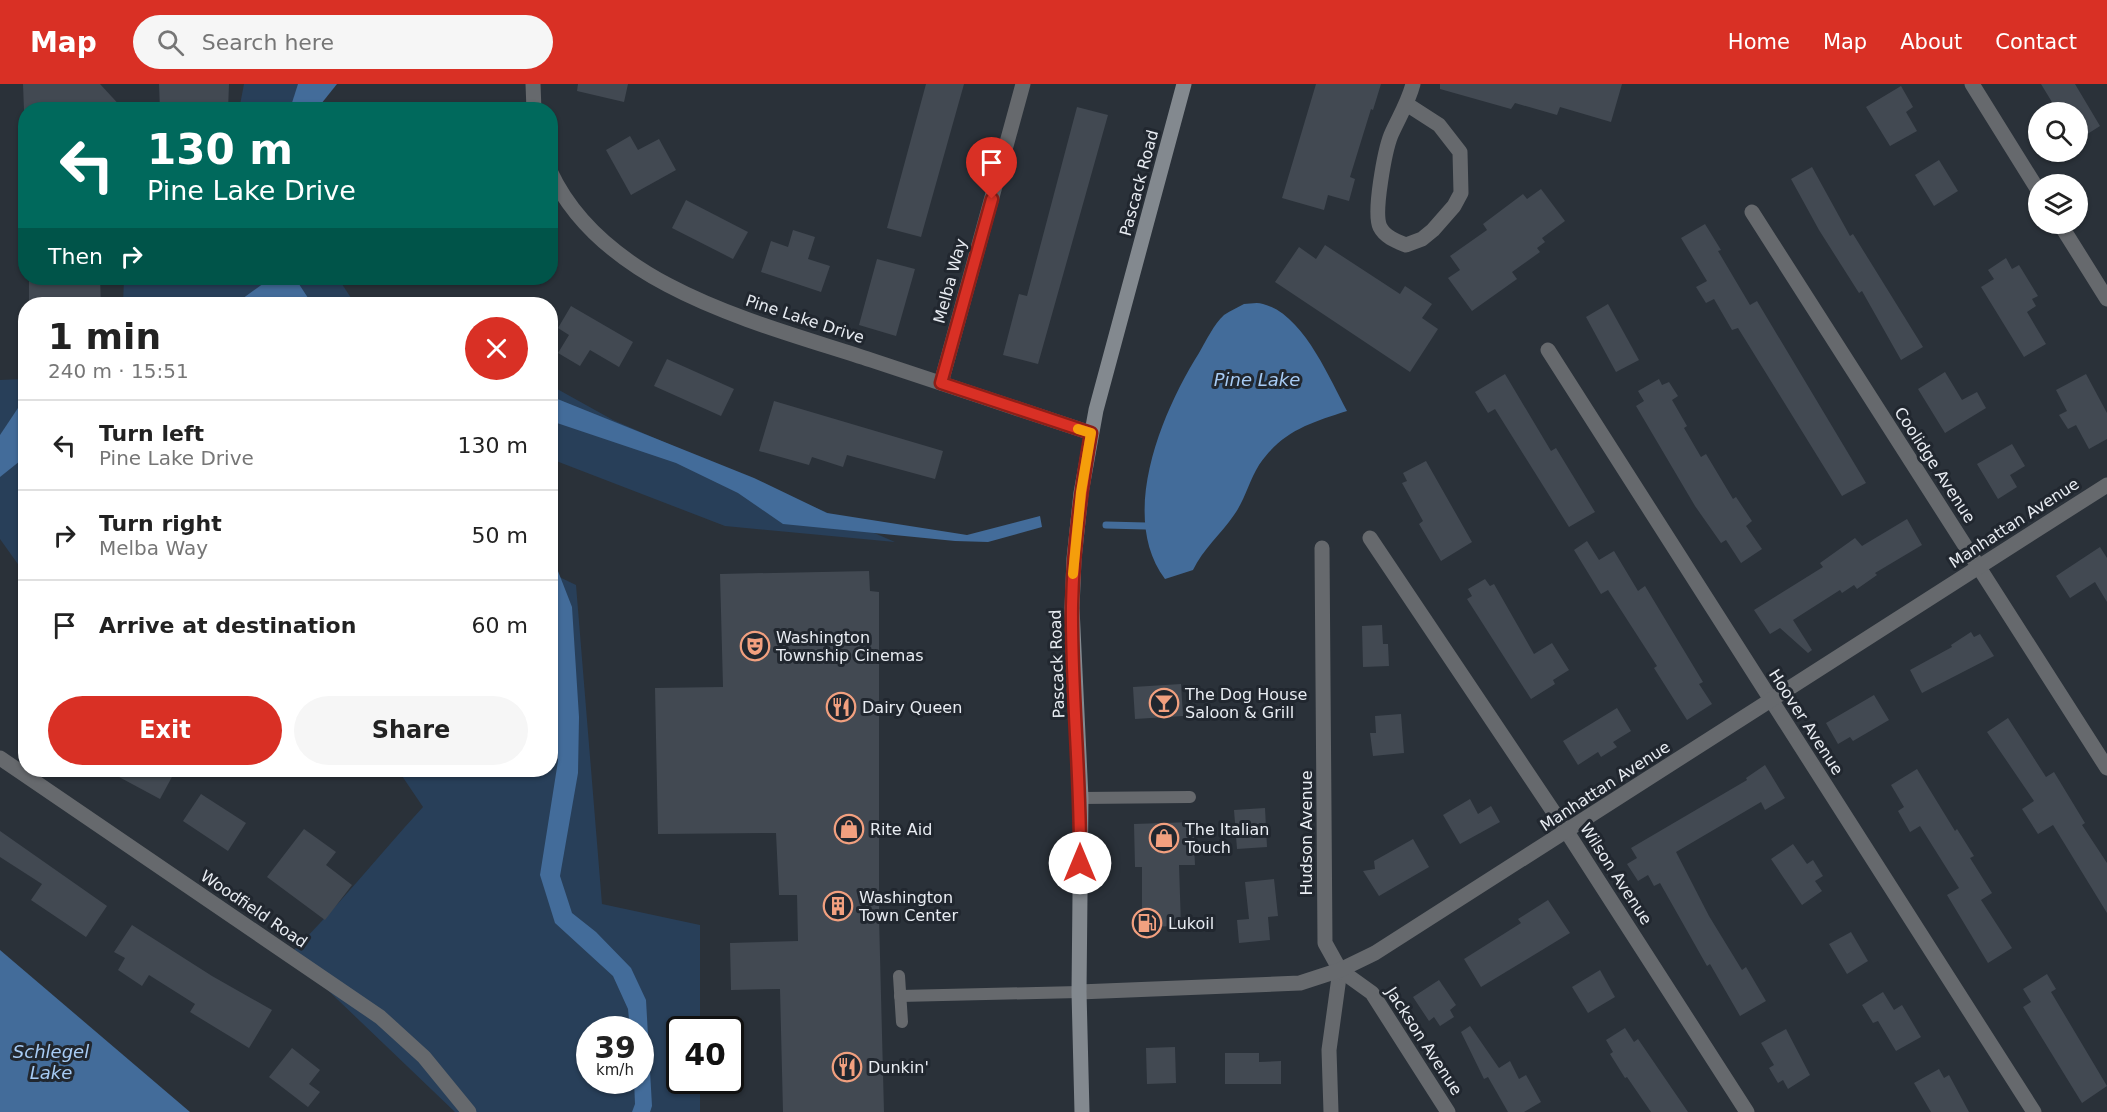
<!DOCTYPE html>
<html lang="en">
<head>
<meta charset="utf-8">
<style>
	body { margin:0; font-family:"DejaVu Sans",sans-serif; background:#f6f6f6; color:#222; height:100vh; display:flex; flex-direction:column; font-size:22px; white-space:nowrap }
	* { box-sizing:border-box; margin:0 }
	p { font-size:20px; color:#767676 }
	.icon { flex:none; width:33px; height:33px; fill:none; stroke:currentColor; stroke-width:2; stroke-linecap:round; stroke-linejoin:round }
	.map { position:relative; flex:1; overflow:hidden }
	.sheet { position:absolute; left:18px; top:213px; width:540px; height:480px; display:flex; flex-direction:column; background:#fff; border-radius:24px; box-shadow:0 2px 4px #0004 }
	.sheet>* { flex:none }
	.guide { position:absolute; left:18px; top:18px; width:540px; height:183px; border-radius:24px; box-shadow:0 2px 4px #0004; background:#00695c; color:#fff; overflow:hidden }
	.controls { position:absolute; left:2028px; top:18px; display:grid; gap:12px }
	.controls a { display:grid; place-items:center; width:60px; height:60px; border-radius:50%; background:#fff; box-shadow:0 2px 4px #0004; font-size:30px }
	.speed { position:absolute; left:576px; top:932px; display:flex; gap:12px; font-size:30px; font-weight:700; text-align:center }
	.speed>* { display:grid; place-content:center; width:78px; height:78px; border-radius:50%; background:#fff; box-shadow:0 2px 4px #0004; line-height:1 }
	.speed small { font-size:15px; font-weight:400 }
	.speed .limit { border:3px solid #111; border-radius:9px; background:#fff; color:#111 }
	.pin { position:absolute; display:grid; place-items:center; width:51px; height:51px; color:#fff; margin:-62px -26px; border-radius:50% 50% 50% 0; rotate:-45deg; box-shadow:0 0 6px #0007 }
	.pin .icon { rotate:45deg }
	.me { position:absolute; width:66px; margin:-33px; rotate:0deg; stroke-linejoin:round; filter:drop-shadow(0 0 4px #0008) }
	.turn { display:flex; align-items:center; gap:21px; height:126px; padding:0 30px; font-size:27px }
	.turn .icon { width:78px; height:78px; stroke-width:2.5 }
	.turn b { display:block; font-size:42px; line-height:51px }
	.then { display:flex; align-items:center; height:57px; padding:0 30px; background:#0003; gap:12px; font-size:22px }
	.round { display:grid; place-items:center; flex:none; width:63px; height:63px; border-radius:32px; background:#f6f6f6 }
	.headline { display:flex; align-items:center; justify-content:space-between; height:102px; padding:0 30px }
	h1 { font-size:36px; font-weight:700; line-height:45px }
	.primary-button { display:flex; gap:12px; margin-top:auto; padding:12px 30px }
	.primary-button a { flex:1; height:69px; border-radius:36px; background:#d93025; color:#fff; font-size:24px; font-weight:700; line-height:69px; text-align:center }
	.primary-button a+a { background:#f6f6f6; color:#222 }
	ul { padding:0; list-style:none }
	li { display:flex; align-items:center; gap:18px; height:90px; padding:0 30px; border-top:2px solid #e0e0e0 }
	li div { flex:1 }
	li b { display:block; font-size:22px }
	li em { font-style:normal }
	header { display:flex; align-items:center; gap:36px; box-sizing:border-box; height:84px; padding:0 30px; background:#d93025; color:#fff }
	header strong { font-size:28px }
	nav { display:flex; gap:33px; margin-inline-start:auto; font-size:21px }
	.search { width:420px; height:54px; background:#f6f6f6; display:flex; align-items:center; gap:15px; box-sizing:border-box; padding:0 21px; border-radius:33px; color:#767676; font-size:22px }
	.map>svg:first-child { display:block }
</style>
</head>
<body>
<header>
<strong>Map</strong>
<div class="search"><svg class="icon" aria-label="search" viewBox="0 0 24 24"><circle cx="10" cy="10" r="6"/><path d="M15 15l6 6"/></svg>Search here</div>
<nav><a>Home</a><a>Map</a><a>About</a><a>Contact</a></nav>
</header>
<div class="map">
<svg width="2107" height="1028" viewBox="0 0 2107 1028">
	<rect width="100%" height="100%" fill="#2a3139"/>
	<g fill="#283f59" fill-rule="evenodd">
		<path d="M244 0H331L321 14 320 25 239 26Z"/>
		<path d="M124 194H338L355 220H123Z"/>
		<path d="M25 295V490L0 455V296Z"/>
		<path d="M550 301 613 336 895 458 725 442 551 375Z"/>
		<path d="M551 489 576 501 602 820 700 841V945H680V996H700V1028H455L290 870C337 824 378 772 423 723L398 686H550ZM590 945H640V996H590Z"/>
	</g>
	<g fill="#436c9a">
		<path d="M298 0H337L317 25H290Z"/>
		<path d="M271 194H295L312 220H284L281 216 274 220H235Z"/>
		<path d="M1244 220C1250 220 1257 218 1263 220 1303 230 1329 294 1347 327 1310 339 1282 347 1259 381 1249 397 1245 416 1234 431 1221 450 1203 465 1193 486L1165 495C1118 432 1162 328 1199 269 1206 257 1214 240 1224 231 1230 227 1238 223 1244 220Z"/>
		<path d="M550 312 754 394 827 429 967 451 1040 432 1042 443 988 458 955 457 783 440 738 409 676 379 551 337Z"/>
		<path d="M25 323V373L0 393V351L18 324Z"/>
		<path d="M551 476 556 482 572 523 579 633 578 689 560 792 572 829 596 848 631 884 646 916 652 1022 650 1028H632L635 1020 634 996H640V945H630L628 925 613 892 555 839 540 791 558 677 557 531 551 512Z"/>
		<path d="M0 866 190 1028H0Z"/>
	</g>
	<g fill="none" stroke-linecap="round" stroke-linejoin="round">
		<path stroke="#436c9a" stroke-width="7" d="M1106 441 1146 442"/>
	</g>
	<g fill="#424952">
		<path d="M23 0H100L124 26H24Z"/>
		<path d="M159 0H229L228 26H160Z"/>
		<path d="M578 0H628L624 18 577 7Z"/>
		<path d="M926 0H964L921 153 887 144Z"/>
		<path d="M1316 0H1381L1373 26 1371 25 1350 93 1355 95 1349 117 1328 111 1324 126 1282 114Z"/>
		<path d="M1440 0H1622L1611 38 1560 23 1557 31 1515 19 1511 25 1440 5Z"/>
		<path d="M2041 0H2075L2100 42 2078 56V28H2058Z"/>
		<path d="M1901 2 1913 23 1906 28 1917 47 1890 62 1866 23Z"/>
		<path d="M1077 23 1108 31 1038 280 1003 271 1019 210 1027 212Z"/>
		<path d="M630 52 638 66 659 55 676 86 631 111 606 66Z"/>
		<path d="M1939 76 1958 107 1934 122 1915 91Z"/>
		<path d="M1812 83 1850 152 1853 150 1923 263 1901 276 1862 207 1859 209 1819 146 1791 95Z"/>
		<path d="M1541 105 1565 137 1542 154 1545 158 1537 164 1540 168 1512 188 1517 195 1472 227 1448 194 1460 186 1450 172 1487 146 1483 140 1523 110 1527 115Z"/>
		<path d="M686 116 748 148 733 175 672 144Z"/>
		<path d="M1705 140 1721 166 1718 167 1750 221 1757 217 1866 399 1842 412 1738 244 1732 246 1714 215 1706 219 1696 203 1707 197 1681 154Z"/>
		<path d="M793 146 815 153 808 175 830 182 821 208 761 188 771 157 788 163Z"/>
		<path d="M1325 161 1400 210 1405 202 1432 220 1422 234 1438 245 1410 288 1275 198 1299 163 1316 175Z"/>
		<path d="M2006 174 2012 185 2019 181 2038 212 2032 215 2036 222 2027 228 2046 260 2024 273 1981 203 1994 195 1988 186Z"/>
		<path d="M877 175 915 185 896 252 859 241Z"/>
		<path d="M29 194H100L101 220H29Z"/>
		<path d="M1608 220 1639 276 1616 288 1586 233Z"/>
		<path d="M571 222 633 258 619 283 590 266 580 282 558 269 569 251 558 244Z"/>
		<path d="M667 275 734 305 721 332 654 302Z"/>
		<path d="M1945 288 1962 316 1977 308 1986 324 1945 349 1918 305Z"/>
		<path d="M1505 290 1551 367 1556 364 1595 428 1569 443 1495 325 1488 329 1475 308Z"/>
		<path d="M2086 290 2107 329V355L2089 365 2076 341 2068 345 2059 331 2067 327 2056 306Z"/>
		<path d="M1659 295 1662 301 1669 298 1678 312 1672 316 1687 342 1684 344 1701 373 1706 370 1733 415 1736 413 1752 437 1746 442 1762 465 1741 479 1726 456 1721 459 1695 422 1636 322 1644 317 1638 307Z"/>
		<path d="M774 317 943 367 935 395 847 371 843 383 812 373 809 381 759 367Z"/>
		<path d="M2012 360 2025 382 2010 391 2017 403 1998 415 1977 380Z"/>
		<path d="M1426 377 1472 458 1441 477 1419 440 1423 437 1402 399 1407 397 1403 389Z"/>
		<path d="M1907 435 1922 461 1875 489 1877 491 1857 505 1854 501 1842 509 1840 506 1793 536 1812 566 1808 569 1780 544 1770 550 1754 526 1823 483 1820 479 1855 454 1862 462Z"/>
		<path d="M1587 457 1599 476 1614 467 1638 507 1645 502 1703 598 1699 600 1712 620 1687 636 1654 584 1657 582 1608 506 1601 510 1574 466Z"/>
		<path d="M2100 463 2107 474V518L2095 498 2070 514 2056 492Z"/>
		<path d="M869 487 870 507 879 508V833L884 1028H783L780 905 731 906 730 859 798 857 797 811H779L776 749 658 750 655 604 723 603 720 490Z"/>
		<path d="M1485 495 1490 502 1494 500 1534 570 1552 559 1569 586 1553 596 1555 600 1531 615 1467 515 1472 512 1468 505Z"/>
		<path d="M1382 541 1383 560H1388L1389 582 1363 583 1362 542Z"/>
		<path d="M1971 548 1974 553 1980 550 1994 572 1922 609 1910 586 1952 563 1951 561Z"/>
		<path d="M1181 600 1183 632 1135 635 1133 603Z"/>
		<path d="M1874 611 1889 636 1853 657 1850 653 1838 660 1826 639Z"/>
		<path d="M1617 624 1631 647 1613 658 1617 663 1601 673 1598 668 1578 681 1563 657Z"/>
		<path d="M1401 630 1404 669 1373 672 1370 649H1376L1375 632Z"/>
		<path d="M2008 634 2046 693 2054 688 2085 739 2082 741 2107 779V829L2053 741 2038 750 2022 725 2034 717 1987 648Z"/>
		<path d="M1765 681 1785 714 1765 726 1761 718 1676 768 1709 832 1742 886 1746 883 1766 917 1740 932 1710 880 1707 882 1660 799 1654 802 1648 791 1638 797 1627 780 1637 774 1631 764 1747 696 1746 694Z"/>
		<path d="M1917 685 1955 747 1957 745 1974 772 1970 774 1992 809 1981 816 2012 864 1988 879 1947 811 1959 804 1920 742 1910 748 1898 727 1904 723 1891 701Z"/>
		<path d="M106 686H163L173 691 160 715Z"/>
		<path d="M201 710 246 739 228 767 183 737Z"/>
		<path d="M1470 715 1478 730 1491 722 1500 738 1460 760 1443 731Z"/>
		<path d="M1265 724 1267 763 1237 765 1234 726Z"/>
		<path d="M1193 738 1195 781H1179L1181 842 1142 843V783H1135L1134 740Z"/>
		<path d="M304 745 336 768 326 781 352 801 325 836 267 793Z"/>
		<path d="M0 747 107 822 86 853 31 816 42 800 0 773Z"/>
		<path d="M1413 755 1429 783 1379 812 1363 787 1375 785 1374 777Z"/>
		<path d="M1793 760 1807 780 1813 776 1823 792 1815 797 1822 807 1802 821 1771 775Z"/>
		<path d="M1274 795 1278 832 1268 833 1270 856 1239 859 1237 836 1249 835 1245 798Z"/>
		<path d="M1548 816 1570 849 1481 903 1464 875 1521 839 1518 835Z"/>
		<path d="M132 841 212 892 272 926 249 964 190 928 195 920 149 891 142 902 118 886 125 874 114 868Z"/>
		<path d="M1851 848 1868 877 1847 890 1829 860Z"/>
		<path d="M1600 886 1615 913 1588 929 1572 903Z"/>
		<path d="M2047 890 2056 905 2051 908 2107 1002 2082 1019 2023 923 2031 918 2023 905Z"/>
		<path d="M1439 896 1456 921 1450 926 1454 933 1440 942 1434 933 1429 937 1413 913Z"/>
		<path d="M1883 908 1894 926 1902 921 1921 953 1896 967 1878 937 1873 939 1862 921Z"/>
		<path d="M1470 942 1499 984 1510 977 1519 995 1526 991 1541 1018 1524 1028H1508L1488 993 1484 995 1461 948Z"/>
		<path d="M1625 944 1634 958 1638 955 1688 1028H1651L1627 993 1625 994 1610 970 1613 968 1606 956Z"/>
		<path d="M1786 945 1810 991 1788 1005 1783 996 1778 999 1769 984 1774 981 1761 959Z"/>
		<path d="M1175 963 1176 999 1147 1000 1146 964Z"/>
		<path d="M292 964 320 986 309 1000 320 1008 308 1023 269 993Z"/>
		<path d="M1225 969H1259V978L1281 977V1000H1225Z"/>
		<path d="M1939 985 1944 994 1949 991 1969 1028H1931L1914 999Z"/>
	</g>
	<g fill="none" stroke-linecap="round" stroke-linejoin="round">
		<g stroke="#66696d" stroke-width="12">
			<path d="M1081 714 1190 713"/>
			<path d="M899 892 902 938"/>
			<path d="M900 912 1079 908"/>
		</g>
		<g stroke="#66696d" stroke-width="15">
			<path d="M533 0 534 26"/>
			<path d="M1972 0 2038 106"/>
			<path d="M1408 21 1439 41 1460 68 1461 109 1454 122 1433 146 1422 155 1406 161C1396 157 1385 153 1380 143 1373 129 1385 66 1391 51 1399 33 1408 19 1413 0"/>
			<path d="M550 87C604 204 759 239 871 276 944 300 1018 325 1091 349"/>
			<path d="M1752 128 2107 684"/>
			<path d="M2060 140 2107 215"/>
			<path d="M1548 266 2034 1028"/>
			<path d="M941 299 1023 0"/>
			<path d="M1370 454 1567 748 1747 1028"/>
			<path d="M1322 464 1325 859 1340 886 1329 966 1331 1028"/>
			<path d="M0 674 380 933 424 973 469 1028"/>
			<path d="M1340 886 1372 909 1448 1028"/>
			<path d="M1079 908 1300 899 1340 886 1375 869 2107 401"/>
		</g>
		<path stroke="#83898f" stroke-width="15" d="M1082 1028 1079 908 1081 714 1072 524 1074 475 1081 409 1096 326 1184 0"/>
	</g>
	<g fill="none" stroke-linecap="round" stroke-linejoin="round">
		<g stroke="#8d1f18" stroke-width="15">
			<path id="route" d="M992 115 941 299 1091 349C1081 406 1073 464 1072 522 1071 608 1081 693 1080 779"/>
		</g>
		<use href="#route" stroke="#d93025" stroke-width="10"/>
		<path stroke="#f59e0b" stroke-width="10" d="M1073 490 1081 408 1091 349 1078 345"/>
	</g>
	<defs>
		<g id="theatre-ring" transform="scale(1.5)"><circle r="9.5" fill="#21272f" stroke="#f2a07f" stroke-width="1.5"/><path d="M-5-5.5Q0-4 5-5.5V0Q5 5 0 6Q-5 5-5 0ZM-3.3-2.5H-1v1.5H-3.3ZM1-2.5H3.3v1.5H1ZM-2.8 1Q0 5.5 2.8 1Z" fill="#f2a07f"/></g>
		<g id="bar-ring" transform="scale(1.5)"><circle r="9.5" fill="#21272f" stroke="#f2a07f" stroke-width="1.5"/><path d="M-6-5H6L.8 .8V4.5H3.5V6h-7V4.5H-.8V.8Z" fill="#f2a07f"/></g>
		<g id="restaurant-ring" transform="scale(1.5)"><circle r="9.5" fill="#21272f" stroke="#f2a07f" stroke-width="1.5"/><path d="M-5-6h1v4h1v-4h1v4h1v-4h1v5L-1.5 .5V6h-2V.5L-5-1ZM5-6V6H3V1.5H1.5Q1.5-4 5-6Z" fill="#f2a07f"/></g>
		<g id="shop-ring" transform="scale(1.5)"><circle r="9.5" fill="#21272f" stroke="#f2a07f" stroke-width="1.5"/><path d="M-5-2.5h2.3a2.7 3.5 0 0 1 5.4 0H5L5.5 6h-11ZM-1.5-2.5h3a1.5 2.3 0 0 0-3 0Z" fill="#f2a07f"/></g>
		<g id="building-ring" transform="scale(1.5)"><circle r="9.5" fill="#21272f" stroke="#f2a07f" stroke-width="1.5"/><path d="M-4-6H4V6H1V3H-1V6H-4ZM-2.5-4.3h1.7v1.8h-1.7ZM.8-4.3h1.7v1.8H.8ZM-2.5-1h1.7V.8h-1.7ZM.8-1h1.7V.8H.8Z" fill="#f2a07f"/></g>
		<g id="fuel-ring" transform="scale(1.5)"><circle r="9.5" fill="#21272f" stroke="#f2a07f" stroke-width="1.5"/><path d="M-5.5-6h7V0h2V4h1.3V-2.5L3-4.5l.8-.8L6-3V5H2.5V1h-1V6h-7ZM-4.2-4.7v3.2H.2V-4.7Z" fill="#f2a07f"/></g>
	</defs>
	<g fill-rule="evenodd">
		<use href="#theatre-ring" x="755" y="562"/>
		<use href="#bar-ring" x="1164" y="619"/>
		<use href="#restaurant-ring" x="841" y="623"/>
		<use href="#shop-ring" x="849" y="745"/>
		<use href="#shop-ring" x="1164" y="754"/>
		<use href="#building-ring" x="838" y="822"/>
		<use href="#fuel-ring" x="1147" y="839"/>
		<use href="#restaurant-ring" x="847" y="983"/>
	</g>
	<g text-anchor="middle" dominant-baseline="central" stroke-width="6" stroke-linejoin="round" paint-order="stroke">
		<g font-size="16" fill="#e8ecf2" stroke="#21272f">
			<text transform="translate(1139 99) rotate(-75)">Pascack Road</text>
			<text transform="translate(950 197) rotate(-75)">Melba Way</text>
			<text transform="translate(805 235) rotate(18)">Pine Lake Drive</text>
			<text transform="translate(1935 381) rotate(57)">Coolidge Avenue</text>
			<text transform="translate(2014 439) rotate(-33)">Manhattan Avenue</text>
			<text transform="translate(1057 580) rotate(-92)">Pascack Road</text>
			<text transform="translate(1806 638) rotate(57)">Hoover Avenue</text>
			<text transform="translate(1605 702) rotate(-33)">Manhattan Avenue</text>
			<text transform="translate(1306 749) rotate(-90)">Hudson Avenue</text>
			<text transform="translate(1616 790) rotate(57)">Wilson Avenue</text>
			<text transform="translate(254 825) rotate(34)">Woodfield Road</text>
			<text transform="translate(1424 957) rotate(57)">Jackson Avenue</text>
		</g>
		<g font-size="16" fill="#e8ecf2" stroke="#21272f" text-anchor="start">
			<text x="776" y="553">Washington<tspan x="776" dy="18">Township Cinemas</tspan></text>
			<text x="1185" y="610">The Dog House<tspan x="1185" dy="18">Saloon &amp; Grill</tspan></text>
			<text x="862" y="623">Dairy Queen</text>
			<text x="870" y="745">Rite Aid</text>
			<text x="1185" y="745">The Italian<tspan x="1185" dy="18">Touch</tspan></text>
			<text x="859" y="813">Washington<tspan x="859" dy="18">Town Center</tspan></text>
			<text x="1168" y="839">Lukoil</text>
			<text x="868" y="983">Dunkin'</text>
		</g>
		<g font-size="18" font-style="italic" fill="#a8ccf5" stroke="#21272f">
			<text x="1257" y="295">Pine Lake</text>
			<text x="51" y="967">Schlegel<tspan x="51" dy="21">Lake</tspan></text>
		</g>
	</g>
</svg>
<div class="controls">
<a><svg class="icon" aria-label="search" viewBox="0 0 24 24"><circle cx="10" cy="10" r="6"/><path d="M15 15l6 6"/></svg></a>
<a><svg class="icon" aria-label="layers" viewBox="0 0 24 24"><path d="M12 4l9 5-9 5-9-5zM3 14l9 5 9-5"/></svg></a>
</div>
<div class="speed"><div>39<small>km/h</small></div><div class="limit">40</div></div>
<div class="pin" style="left:992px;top:115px;background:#d93025"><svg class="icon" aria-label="arrive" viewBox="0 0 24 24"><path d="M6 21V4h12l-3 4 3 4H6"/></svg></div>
<svg class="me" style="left:1080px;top:779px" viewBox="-20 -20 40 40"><circle r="19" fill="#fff"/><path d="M0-13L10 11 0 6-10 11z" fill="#d93025"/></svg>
<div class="guide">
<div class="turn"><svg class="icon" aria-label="left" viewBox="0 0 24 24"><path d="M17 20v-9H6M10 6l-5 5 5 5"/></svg><div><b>130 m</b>Pine Lake Drive</div></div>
<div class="then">Then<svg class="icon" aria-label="right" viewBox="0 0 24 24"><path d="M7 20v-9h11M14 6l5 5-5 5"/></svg></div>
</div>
<section class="sheet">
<div class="headline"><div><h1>1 min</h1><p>240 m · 15:51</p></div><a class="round" style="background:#d93025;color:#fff"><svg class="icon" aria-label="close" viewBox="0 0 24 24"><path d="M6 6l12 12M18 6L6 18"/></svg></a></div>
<ul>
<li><svg class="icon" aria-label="left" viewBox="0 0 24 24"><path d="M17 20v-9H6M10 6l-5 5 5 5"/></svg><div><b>Turn left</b><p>Pine Lake Drive</p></div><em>130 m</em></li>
<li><svg class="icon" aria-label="right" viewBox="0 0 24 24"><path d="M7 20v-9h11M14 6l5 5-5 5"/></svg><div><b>Turn right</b><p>Melba Way</p></div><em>50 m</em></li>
<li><svg class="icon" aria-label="arrive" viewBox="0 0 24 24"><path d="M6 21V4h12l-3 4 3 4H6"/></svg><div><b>Arrive at destination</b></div><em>60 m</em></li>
</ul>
<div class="primary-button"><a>Exit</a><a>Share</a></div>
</section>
</div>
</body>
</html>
